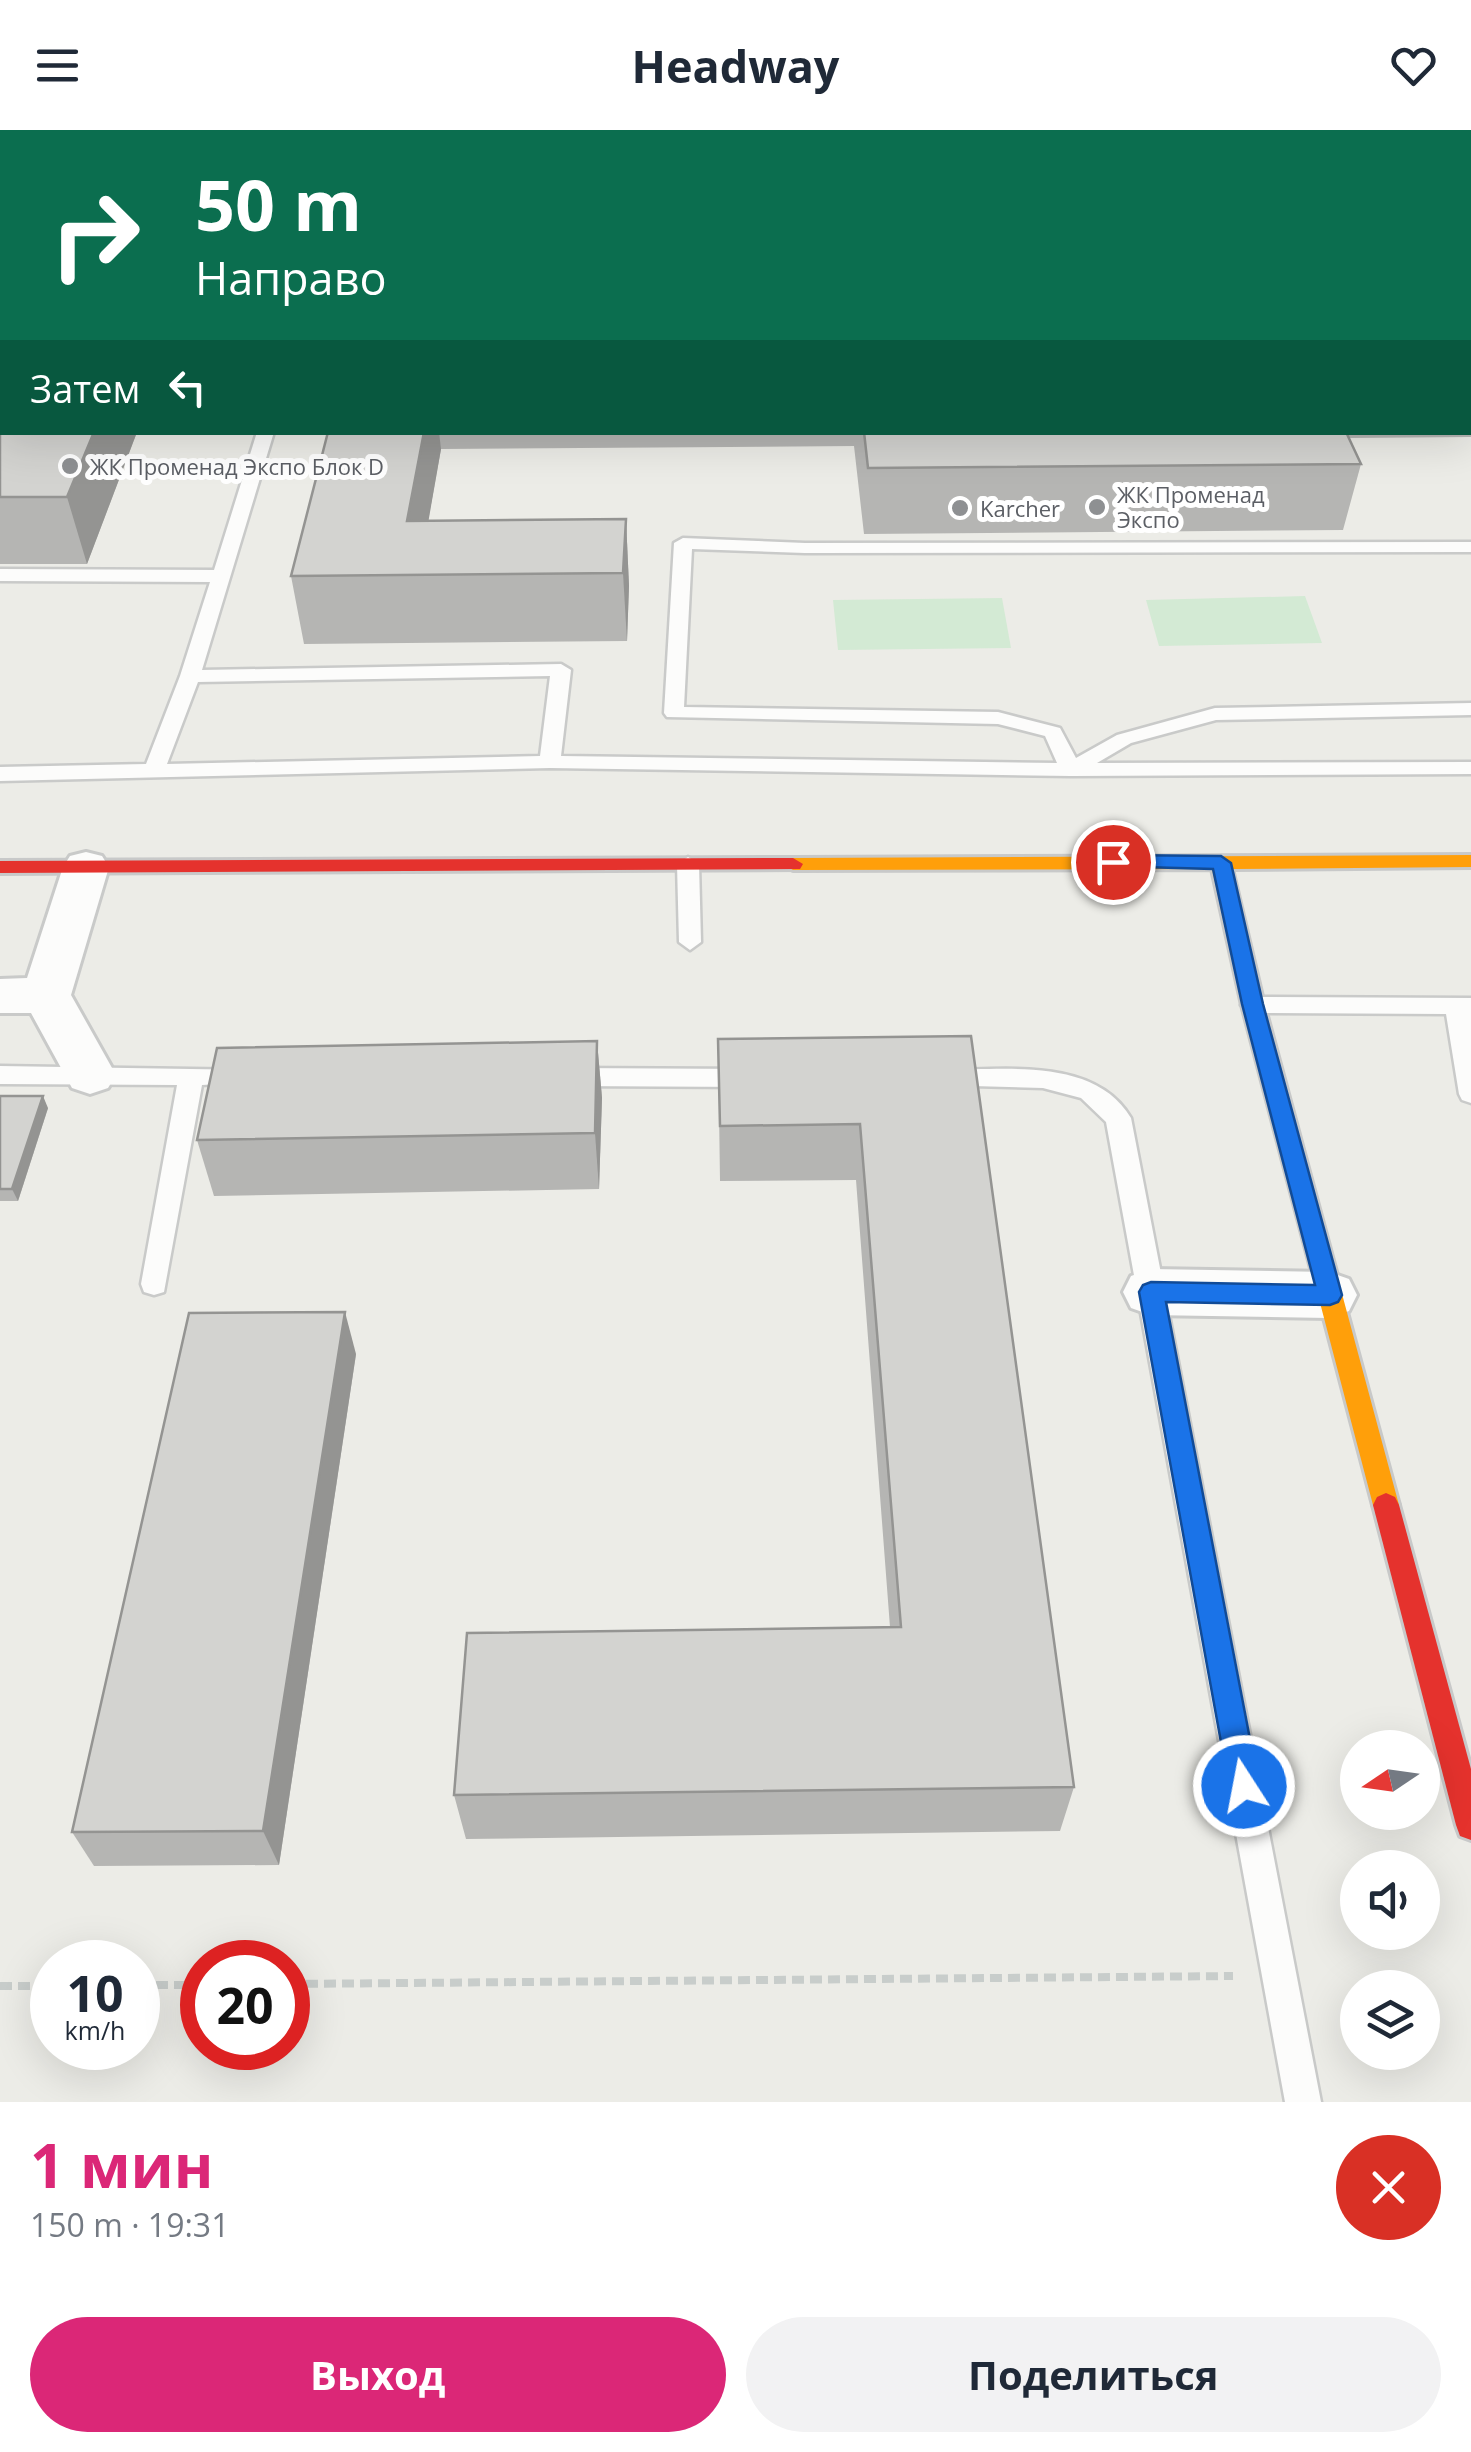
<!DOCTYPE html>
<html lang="ru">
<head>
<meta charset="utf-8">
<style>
	body { margin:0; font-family:"Open Sans",sans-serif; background:#f2f2f3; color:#1f2937; height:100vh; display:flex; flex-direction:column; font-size:38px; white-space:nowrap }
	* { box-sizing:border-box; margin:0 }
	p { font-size:32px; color:#747a83 }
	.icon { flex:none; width:55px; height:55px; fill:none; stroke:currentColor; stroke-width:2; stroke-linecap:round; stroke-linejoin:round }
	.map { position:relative; height:1972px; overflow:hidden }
	.drawer { display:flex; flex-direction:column; background:#fff; flex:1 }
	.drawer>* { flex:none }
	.guide { position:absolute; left:0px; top:0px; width:1472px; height:305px; box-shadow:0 10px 40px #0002; background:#0b6e4f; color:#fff; overflow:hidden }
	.needle { width:65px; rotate:257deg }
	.buttons { position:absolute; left:1340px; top:1600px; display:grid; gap:20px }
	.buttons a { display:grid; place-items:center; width:100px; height:100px; border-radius:50%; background:#fff; box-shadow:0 10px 40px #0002; font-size:50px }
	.speed { position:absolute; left:30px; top:1810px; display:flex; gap:20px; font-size:50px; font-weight:700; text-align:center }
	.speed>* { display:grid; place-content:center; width:130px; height:130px; border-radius:50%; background:#fff; box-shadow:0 10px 40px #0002; line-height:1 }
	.speed small { font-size:25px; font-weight:400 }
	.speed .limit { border:15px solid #d22; background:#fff; color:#111 }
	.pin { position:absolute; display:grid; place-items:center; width:85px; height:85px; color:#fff; margin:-42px; border:5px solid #fff; border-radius:50%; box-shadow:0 2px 10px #0007 }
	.me { position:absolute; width:110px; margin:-55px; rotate:349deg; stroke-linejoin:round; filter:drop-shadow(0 0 8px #0008) }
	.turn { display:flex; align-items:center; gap:35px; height:210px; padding:0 30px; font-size:45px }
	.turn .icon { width:130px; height:130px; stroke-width:2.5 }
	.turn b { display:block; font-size:70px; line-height:85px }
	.then { display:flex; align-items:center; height:95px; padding:0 30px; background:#0003; gap:20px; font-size:38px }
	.round { display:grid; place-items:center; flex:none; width:105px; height:105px; border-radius:52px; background:#f2f2f3 }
	.head { display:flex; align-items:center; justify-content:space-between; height:170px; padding:0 30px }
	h1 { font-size:60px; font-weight:700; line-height:75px; color:#db2777 }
	.primary-button { display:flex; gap:20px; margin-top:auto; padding:20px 30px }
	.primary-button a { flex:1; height:115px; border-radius:60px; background:#db2777; color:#fff; font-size:40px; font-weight:700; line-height:115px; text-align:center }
	.primary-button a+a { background:#f2f2f3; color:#1f2937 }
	header { display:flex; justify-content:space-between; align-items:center; height:130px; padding:0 30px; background:#fff; font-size:45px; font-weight:700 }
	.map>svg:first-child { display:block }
</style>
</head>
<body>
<header><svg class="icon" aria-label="menu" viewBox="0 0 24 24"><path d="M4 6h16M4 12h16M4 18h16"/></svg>Headway<svg class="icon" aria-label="heart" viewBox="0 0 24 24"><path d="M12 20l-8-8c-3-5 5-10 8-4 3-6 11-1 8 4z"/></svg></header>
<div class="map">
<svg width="1471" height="1972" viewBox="0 0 1471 1972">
	<rect width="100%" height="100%" fill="#ecece7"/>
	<g fill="#d3ead4">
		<path d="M1305 466 1322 513 1159 516 1146 470Z"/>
		<path d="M1002 468 1011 518 838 520 833 470Z"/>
	</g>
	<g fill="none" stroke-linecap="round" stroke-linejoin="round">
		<g stroke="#c9cac9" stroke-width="5">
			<g id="lane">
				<path d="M984 0H1090L1092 2H983Z"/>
				<rect x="1470" y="198" width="1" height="10"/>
				<path d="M257 302H274L202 540 561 534 571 540 561 626 1057 633 1045 606 998 594 667 587 664 583 674 413 683 408 805 413 1471 412V422L805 423 692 419 684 577 998 582 1060 598 1076 628 1117 605 1215 578 1471 573V585L1216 590 1131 613 1097 633 1471 632V644L1071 646 550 638 0 651V637L146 634 180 546 210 452 0 451V439L214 440ZM550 546 540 626 167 634 198 552Z"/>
				<path d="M688 727 699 734 701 812 690 820 679 812 677 734Z"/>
				<path d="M1253 867 1471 868V973L1462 970 1459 964 1446 884 1253 883 1241 875Z"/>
				<path d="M0 936 254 940 257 946 254 952 202 955 164 1162 154 1165 144 1162 141 1154 177 955 0 954Z"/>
				<path d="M570 938 750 939 762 948 750 957 570 956 558 947Z"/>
				<path d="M945 940C1005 940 1095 927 1131 988L1321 1972H1285L1106 992 1081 968 1043 958 936 955 933 949 936 943Z"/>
			</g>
		</g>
		<g stroke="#c9cac9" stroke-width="6">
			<g id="street">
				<rect x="326" y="0" width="28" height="2"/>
				<rect x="1470" y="71" width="1" height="18"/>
				<rect x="0" y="73" width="2" height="18"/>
				<path d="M86 722 102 726 109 737 71 865 116 945 108 958 90 964 72 958 31 883H0V849L27 848 63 737 70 726Z"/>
				<path d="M1151 1139 1329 1142 1349 1149 1357 1165 1349 1181 1329 1188 1151 1185 1131 1178 1123 1162 1131 1146Z"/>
			</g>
		</g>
		<g stroke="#c8c9c9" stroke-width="6">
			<rect id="fast" x="0" y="113" width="2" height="8"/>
		</g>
		<g stroke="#c8c9c9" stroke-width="6">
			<path id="slow" d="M1471 725V737L1232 739 1264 875 1399 1375 1395 1383 1386 1387 1377 1383 1373 1375 1242 875 1212 739 793 740 783 734 793 728Z"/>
		</g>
		<g stroke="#c8c9c9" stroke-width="6">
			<g id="jam">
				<rect x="1470" y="120" width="1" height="8"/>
				<path d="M793 728 803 734 800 739 0 743V731Z"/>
				<path d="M1386 1363 1395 1367 1399 1375 1471 1639V1710L1460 1706 1456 1695 1373 1375 1377 1367Z"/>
			</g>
		</g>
		<g stroke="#c8cdcb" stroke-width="8" stroke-dasharray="12 6" stroke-linecap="butt">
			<path d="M288 1854 1233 1846"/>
			<path d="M138 1855H202"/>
			<path d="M0 1856H52"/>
		</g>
		<use href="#lane" fill="#fcfcfb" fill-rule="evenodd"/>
		<use href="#street" fill="#fcfcfb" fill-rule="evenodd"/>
		<use href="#fast" fill="#30b455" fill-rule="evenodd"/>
		<use href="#slow" fill="#ff9f0a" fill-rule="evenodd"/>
		<use href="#jam" fill="#e5322d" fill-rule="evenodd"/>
	</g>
	<g fill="#b5b5b3">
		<path d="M0 0H298L297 2H2V59H0Z"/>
		<path d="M390 0H906L907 2H390Z"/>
		<path d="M1095 0H1471V42L1470 2H1096Z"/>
		<path d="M0 197H2V302H137L87 434H0Z"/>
		<path d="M1470 204 1471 307 1349 308 1361 334 1343 400 864 404 854 316 441 319 428 391 626 389 629 456 627 511 304 514 291 446 328 302H1470Z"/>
		<path d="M971 906 1074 1657 1060 1701 466 1709 454 1665 890 1497 856 1050 720 1051 718 909Z"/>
		<path d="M597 911 602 968 599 1059 214 1066 197 1010Z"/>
		<path d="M0 966 48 978 18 1071H0Z"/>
		<path d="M356 1224 279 1735 94 1736 72 1702Z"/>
	</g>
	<g fill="#949492">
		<path d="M267 0H298L297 2H267Z"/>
		<path d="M94 302H137L87 434 67 367Z"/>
		<path d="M424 302H439L441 319 419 445 407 391Z"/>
		<path d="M626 389 629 456 627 511 623 443Z"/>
		<path d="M597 911 602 968 599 1059 595 1003Z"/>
		<path d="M43 966 48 978 18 1071 12 1059Z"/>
		<path d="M345 1182 356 1224 279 1735 263 1701Z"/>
	</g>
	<g fill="#d3d3d0" stroke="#949492" stroke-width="2.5">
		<path d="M749 0H906L907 2H749Z"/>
		<rect x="0" y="197" width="2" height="43"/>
		<rect x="1470" y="204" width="1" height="39"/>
		<path d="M2 256V302H94L67 367H0V261Z"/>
		<path d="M328 302H424L407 391 626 389 623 443 291 446Z"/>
		<path d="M864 302H1346L1361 334 868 338Z"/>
		<path d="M971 906 1074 1657 454 1665 467 1503 901 1497 860 994 720 996 718 909Z"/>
		<path d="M597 911 595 1003 197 1010 217 918Z"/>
		<path d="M0 966H43L12 1059H0Z"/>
		<path d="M345 1182 263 1701 72 1702 189 1183Z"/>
	</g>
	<path fill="#1a73e8" stroke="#114b97" stroke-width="2.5" d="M1113 725 1221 726 1231 733 1263 874 1342 1165 1338 1172 1330 1175 1166 1172 1259 1656 1255 1666 1244 1671 1233 1666 1229 1656 1139 1162 1143 1155 1151 1152 1315 1155 1242 874 1213 739 1106 736V727Z"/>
	<g fill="#8e9092" stroke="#fff" stroke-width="4">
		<circle cx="70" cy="336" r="10"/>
		<circle cx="1097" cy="377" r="10"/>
		<circle cx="960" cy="378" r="10"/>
	</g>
	<g text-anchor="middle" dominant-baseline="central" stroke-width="10" stroke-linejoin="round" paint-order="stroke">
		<g font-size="22" fill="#5c5f65" stroke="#fff" text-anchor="start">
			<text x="90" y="336">ЖК Променад Экспо Блок D</text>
			<text x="1117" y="364">ЖК Променад<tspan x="1117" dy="25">Экспо</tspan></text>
			<text x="980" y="378">Karcher</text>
		</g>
	</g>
</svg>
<div class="buttons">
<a><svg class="needle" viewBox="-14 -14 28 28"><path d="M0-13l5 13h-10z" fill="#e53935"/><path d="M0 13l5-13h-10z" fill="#747a83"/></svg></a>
<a><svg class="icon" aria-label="sound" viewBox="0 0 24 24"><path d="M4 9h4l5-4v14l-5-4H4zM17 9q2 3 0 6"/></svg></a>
<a><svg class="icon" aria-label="layers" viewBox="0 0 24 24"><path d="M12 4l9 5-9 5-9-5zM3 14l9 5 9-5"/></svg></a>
</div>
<div class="speed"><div>10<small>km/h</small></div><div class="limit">20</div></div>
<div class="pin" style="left:1113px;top:732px;background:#d93025"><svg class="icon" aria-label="arrive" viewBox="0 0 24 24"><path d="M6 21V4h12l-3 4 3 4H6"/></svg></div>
<svg class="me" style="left:1244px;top:1656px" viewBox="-20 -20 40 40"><circle r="17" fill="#1a73e8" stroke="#fff" stroke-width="3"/><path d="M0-11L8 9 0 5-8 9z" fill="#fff"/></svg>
<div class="guide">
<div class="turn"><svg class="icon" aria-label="right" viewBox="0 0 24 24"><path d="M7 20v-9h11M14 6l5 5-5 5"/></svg><div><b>50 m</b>Направо</div></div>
<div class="then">Затем<svg class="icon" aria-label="left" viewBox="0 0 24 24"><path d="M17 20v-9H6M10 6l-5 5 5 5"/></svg></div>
</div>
</div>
<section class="drawer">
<div class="head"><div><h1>1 мин</h1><p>150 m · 19:31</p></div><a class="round" style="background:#d93025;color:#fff"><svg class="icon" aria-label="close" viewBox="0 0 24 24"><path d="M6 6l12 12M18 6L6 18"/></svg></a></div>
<div class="primary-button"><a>Выход</a><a>Поделиться</a></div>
</section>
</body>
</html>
